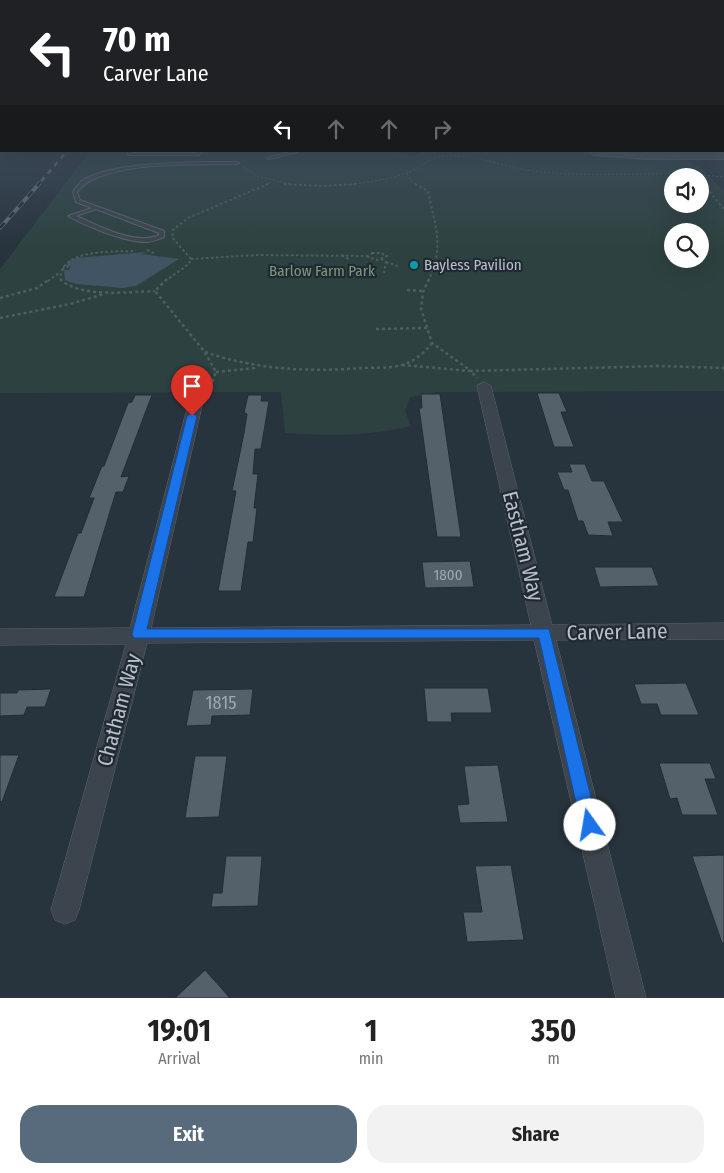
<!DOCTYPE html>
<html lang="en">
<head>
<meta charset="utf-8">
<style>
	body { margin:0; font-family:"Fira Sans Condensed",sans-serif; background:#f2f2f2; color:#222; height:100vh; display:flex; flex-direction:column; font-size:19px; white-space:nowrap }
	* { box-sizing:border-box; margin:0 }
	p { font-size:16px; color:#767676 }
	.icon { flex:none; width:28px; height:28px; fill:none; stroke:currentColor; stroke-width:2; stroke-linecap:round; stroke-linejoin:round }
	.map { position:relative; height:998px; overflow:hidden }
	.sheet { display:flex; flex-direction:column; background:#fff; flex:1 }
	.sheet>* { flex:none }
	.top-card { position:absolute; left:0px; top:0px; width:725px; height:152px; box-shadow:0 5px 20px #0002; background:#202124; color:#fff; overflow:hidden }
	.controls { position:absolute; left:664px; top:168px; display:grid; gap:10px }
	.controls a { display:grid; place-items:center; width:45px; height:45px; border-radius:50%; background:#fff; box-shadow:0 5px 20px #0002; font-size:25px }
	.pin { position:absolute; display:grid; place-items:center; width:42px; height:42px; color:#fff; margin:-51px -21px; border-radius:50% 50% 50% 0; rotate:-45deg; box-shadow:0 0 5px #0007 }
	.pin .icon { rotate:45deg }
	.me { position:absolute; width:55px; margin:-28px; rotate:347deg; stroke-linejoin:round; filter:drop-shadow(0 0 4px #0008) }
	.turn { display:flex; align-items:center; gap:18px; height:105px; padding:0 20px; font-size:22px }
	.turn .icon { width:65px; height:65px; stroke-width:2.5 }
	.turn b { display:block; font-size:35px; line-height:42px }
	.lanes { display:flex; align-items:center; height:48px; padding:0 20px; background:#0003; justify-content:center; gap:25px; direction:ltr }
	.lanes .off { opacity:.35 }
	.eta { display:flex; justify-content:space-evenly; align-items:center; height:85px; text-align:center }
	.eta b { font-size:30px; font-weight:700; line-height:35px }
	.primary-button { display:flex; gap:10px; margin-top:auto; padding:10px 20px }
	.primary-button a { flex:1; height:58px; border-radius:20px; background:#576b7d; color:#fff; font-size:20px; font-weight:700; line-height:58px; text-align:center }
	.primary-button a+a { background:#f2f2f2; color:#222 }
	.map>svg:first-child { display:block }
</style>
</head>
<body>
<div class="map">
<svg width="724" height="998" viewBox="0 0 724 998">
	<rect width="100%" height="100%" fill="#28343d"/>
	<path fill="#2d4240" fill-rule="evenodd" d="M90 151H386L413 156 423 151H590L681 155 690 163 701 167 724 191V391L438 392 410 397 405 411 411 426C370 436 327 436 285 433L281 392 0 393V269ZM672 176H700V204H672ZM672 231H700V259H672Z"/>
	<path fill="#405464" d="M146 252 142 254 179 259 136 286 123 288 76 284 65 280 64 270H69L71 267 66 266 69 261 77 258Z"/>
	<g fill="#54616a" stroke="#232c34">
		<path d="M537 393H559L567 412H561L574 447H554Z"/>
		<path d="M421 394H440L461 537H437L419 408H422Z"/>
		<path d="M135 395H152L121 477 129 476 123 492H116L84 597H54L78 533H81L94 498H89L102 466H104L128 403 132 402Z"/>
		<path d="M248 395H262L261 401H269L261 449H255L253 474H258L254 508H257L253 542H248L241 591H218L236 491H232L244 433 247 414 244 413Z"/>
		<path d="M569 464H585L592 481H604L623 522H608L613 536 588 535 583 521H578L568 490H564L557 472H572Z"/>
		<path d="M470 561 474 587 425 588 422 562Z"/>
		<path d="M594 567H652L659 586 600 587Z"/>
		<path d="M686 683 699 715H661L657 704H641L634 684Z"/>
		<path d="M424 688H488L492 713H451L452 722H427Z"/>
		<path d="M51 689 45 707H27L24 715 0 716V693H17L18 690Z"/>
		<path d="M253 689 250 715 212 716 211 725 186 726 193 690Z"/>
		<path d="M0 755H19L2 802 0 801Z"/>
		<path d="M195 756H227L219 817 185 818Z"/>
		<path d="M659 763H710L716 779H705L718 815H682L677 798 670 799Z"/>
		<path d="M498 765 508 822 460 823 457 805 469 804 464 766Z"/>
		<path d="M724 855V943H722L692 856Z"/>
		<path d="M226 856H262L258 906 211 907 213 893H222Z"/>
		<path d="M511 865 524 940 467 942 463 912H482L475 866Z"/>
		<path d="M205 970 230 998H175Z"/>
	</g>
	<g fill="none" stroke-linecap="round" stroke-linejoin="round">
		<g stroke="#5a636b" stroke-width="2">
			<g id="lane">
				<path d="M129 151H133L132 153H198L199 151H203L199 155H129L127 154Z"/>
				<path d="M293 151 297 152 269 159 267 158Z"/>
				<path d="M200 162H237L239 163 237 164C194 165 127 161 88 182 84 184 81 188 77 192L80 200 164 231V237C157 240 152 242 145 242 125 242 85 226 68 216L92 208 76 202 73 192C76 188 79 183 83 180 109 164 170 163 200 162ZM96 209 159 233V235C135 246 98 225 76 216Z"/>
			</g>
		</g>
		<g stroke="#5a636b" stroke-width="1">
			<path id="street" d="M484 382 491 386 552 625 724 623V639L556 640 646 998H616L534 640 147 643 79 910 75 920 65 924 55 920 51 910 126 644 0 645V629L130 628 191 393 198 389 205 393 151 628 531 625 477 386Z"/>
		</g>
		<g stroke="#5a636b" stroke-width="2">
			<path id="secondary" d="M588 151H724V159H646L594 155Z"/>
		</g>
		<g stroke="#4c5e5e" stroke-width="1" stroke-dasharray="2 2" stroke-linecap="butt">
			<path d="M244 167 257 176 293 185"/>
			<path d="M407 174 412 182 417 185"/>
			<path d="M700 179 703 185"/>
			<path d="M265 185 272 182"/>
			<path d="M347 185C367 182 387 180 406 173 420 169 430 157 444 156 477 154 509 169 541 172 602 178 663 170 724 177"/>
		</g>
		<g stroke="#4c5e5e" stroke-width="2" stroke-dasharray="2.5 2.5" stroke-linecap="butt">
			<path d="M284 184 322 186 357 184"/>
			<path d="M415 184 428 191C435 226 445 247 428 281"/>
			<path d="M703 184 724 209"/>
			<path d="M147 250 156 254"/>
			<path d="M372 253H381L387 256 378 260 368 257Z"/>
			<path d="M342 255 350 260"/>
			<path d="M191 259 258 255 368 256"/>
			<path d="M381 259 386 262 384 273"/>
			<path d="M386 262 400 267"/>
			<path d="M62 269 68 267H63"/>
			<path d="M48 281 59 273"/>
			<path d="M61 281C57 248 114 252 135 251"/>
			<path d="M165 281 189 264 191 259 172 237 173 230 188 218 268 184"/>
		</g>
		<g stroke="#4c5e5e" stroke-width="2.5" stroke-dasharray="3 3" stroke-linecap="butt">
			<path d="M60 279C79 298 129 292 155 291"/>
			<path d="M167 279 155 291 204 351 216 372 210 388"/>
			<path d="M429 279 423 292 421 309 432 343 471 371 660 366 724 368"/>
			<path d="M407 290 424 291"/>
			<path d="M0 298 37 288 50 279"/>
			<path d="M0 318 70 304 104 294"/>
			<path d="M376 329 427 328"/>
			<path d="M205 352C257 370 309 372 363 368 377 367 392 369 405 364 416 360 425 352 432 343"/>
			<path d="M402 365 471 371 477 378"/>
			<path d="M216 372 255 368"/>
		</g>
		<use href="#lane" fill="#3c454d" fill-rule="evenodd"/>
		<use href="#street" fill="#3c454d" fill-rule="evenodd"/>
		<use href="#secondary" fill="#4a5560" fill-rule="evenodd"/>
		<g stroke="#606c76" stroke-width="2.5">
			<path id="rail-far1" d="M38 185 67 151"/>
		</g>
		<g stroke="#606c76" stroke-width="4">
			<path id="rail" d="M0 228 39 184"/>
		</g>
		<use href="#rail-far1" stroke="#212a32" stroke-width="2" stroke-dasharray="5" stroke-linecap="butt"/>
		<use href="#rail" stroke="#212a32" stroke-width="2.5" stroke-dasharray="7" stroke-linecap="butt"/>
	</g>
	<linearGradient id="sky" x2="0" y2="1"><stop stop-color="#161d22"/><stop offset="0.44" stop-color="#425062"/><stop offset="1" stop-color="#425062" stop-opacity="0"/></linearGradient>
	<rect width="724" height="249" fill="url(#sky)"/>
	<path fill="#1a73e8" stroke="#114b97" d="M192 413 197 416 147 629H549L598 825 596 831 590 833 584 831 581 825 539 638H134L132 634 187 416Z"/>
	<circle fill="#0f9aa8" stroke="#212a32" stroke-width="2" cx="414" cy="265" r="5"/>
	<g text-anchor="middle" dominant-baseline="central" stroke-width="4.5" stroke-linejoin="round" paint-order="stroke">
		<g font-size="15" fill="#b8c0c8" stroke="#212a32" text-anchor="start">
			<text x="424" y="265">Bayless Pavilion</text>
		</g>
		<g font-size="15" fill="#799b7c" stroke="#212a32">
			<text x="322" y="271">Barlow Farm Park</text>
		</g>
		<g font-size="15" fill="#9fa8b0">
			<text x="448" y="575">1800</text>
		</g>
		<g font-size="18" fill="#9fa8b0">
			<text x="221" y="703">1815</text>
		</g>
		<g font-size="21" fill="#b8c0c8" stroke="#212a32">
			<text transform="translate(523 546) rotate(76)">Eastham Way</text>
			<text transform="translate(617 632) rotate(-1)">Carver Lane</text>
			<text transform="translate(119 710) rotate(-75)">Chatham Way</text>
		</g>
	</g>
</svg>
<div class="controls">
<a><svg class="icon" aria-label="sound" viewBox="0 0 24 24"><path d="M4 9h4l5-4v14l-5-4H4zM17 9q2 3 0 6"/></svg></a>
<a><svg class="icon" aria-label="search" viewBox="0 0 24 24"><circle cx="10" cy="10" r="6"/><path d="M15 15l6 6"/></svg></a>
</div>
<div class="pin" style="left:192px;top:416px;background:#d93025"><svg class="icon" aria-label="arrive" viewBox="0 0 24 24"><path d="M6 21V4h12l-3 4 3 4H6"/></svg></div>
<svg class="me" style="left:590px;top:825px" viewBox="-20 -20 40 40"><circle r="19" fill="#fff"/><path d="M0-13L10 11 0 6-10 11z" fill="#1a73e8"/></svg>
<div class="top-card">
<div class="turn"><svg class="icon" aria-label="left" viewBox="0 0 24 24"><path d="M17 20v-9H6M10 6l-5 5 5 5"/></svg><div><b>70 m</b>Carver Lane</div></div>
<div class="lanes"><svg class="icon" aria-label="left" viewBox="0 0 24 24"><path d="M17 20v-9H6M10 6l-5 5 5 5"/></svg><svg class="icon off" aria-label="ahead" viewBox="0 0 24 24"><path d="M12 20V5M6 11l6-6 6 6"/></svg><svg class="icon off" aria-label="ahead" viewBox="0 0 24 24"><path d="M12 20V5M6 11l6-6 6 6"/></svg><svg class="icon off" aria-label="right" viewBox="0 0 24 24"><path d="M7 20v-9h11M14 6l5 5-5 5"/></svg></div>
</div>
</div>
<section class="sheet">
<div class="eta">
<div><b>19:01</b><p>Arrival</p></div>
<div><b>1</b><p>min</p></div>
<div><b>350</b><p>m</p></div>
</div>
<div class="primary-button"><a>Exit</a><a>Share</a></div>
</section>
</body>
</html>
